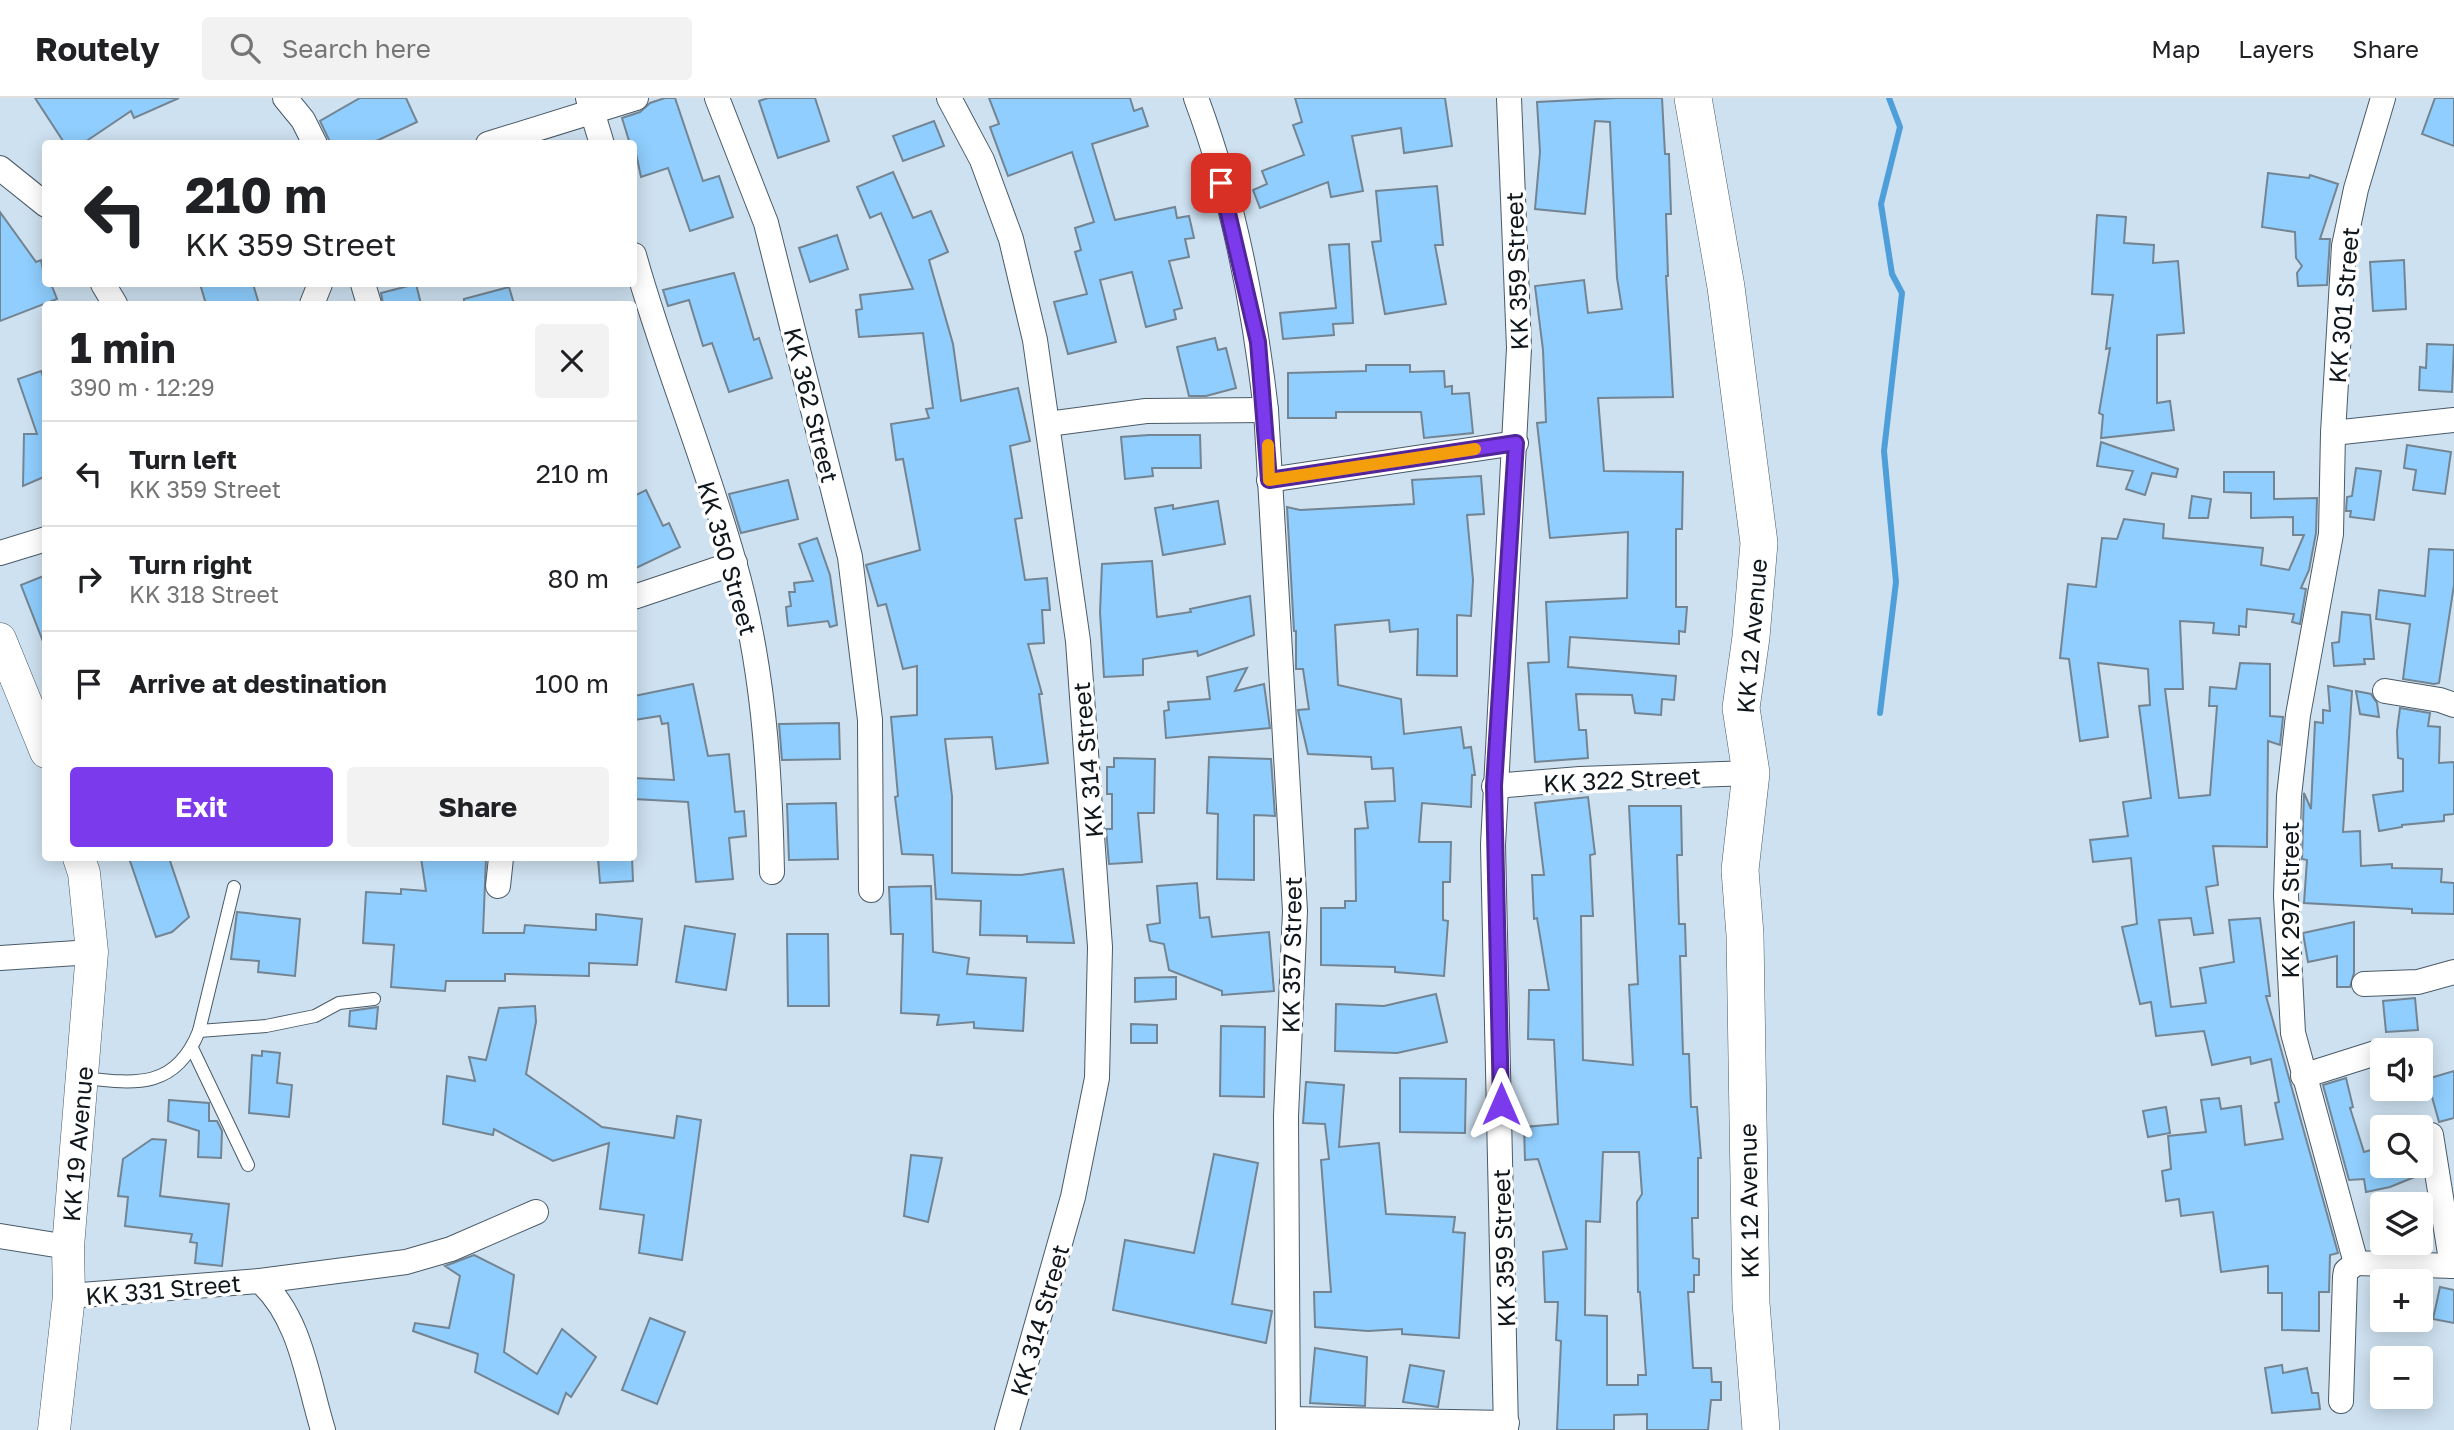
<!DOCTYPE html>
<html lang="en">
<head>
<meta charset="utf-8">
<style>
	body { margin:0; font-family:"Golos Text",sans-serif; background:#f2f2f2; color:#202124; height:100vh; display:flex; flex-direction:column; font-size:26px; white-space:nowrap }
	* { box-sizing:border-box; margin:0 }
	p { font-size:23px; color:#757577 }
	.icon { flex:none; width:38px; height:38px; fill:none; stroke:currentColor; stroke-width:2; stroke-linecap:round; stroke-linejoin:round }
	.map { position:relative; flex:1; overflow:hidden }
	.sheet { position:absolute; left:42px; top:203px; width:595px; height:560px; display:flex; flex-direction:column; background:#fff; border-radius:7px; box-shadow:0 4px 18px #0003 }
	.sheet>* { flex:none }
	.banner { position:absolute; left:42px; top:42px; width:595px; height:147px; border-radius:7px; box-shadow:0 4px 18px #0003; background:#fff; color:#202124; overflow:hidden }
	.controls { position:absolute; left:2370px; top:940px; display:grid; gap:14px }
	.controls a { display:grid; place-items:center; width:63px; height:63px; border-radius:7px; background:#fff; box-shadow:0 4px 18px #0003; font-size:35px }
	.pin { position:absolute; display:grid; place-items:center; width:60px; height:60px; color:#fff; margin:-30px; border-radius:14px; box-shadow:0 4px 10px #0006 }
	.me { position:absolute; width:77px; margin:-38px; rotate:0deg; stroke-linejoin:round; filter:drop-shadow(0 0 5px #0008) }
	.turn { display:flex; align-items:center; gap:24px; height:147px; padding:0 28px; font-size:32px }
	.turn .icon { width:91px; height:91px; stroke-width:2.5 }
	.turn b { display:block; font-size:49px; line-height:60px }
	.round { display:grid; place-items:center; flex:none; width:74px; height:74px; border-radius:7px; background:#f2f2f2 }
	.overview { display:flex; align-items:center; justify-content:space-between; height:119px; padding:0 28px }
	h1 { font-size:42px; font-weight:700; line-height:52px }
	.button { display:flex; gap:14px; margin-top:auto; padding:14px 28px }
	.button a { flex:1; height:80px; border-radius:7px; background:#7c3aed; color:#fff; font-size:28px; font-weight:700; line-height:80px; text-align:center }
	.button a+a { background:#f2f2f2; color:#202124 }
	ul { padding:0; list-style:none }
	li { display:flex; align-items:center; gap:21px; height:105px; padding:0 28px; border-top:2px solid #e0e0e0 }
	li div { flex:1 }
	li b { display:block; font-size:26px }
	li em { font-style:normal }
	header { display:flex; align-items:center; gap:42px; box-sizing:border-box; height:98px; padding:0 35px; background:#fff; border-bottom:2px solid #e0e0e0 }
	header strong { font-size:33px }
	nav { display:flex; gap:38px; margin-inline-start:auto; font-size:24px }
	.search { width:490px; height:63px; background:#f2f2f2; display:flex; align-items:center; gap:18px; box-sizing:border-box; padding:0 24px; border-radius:7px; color:#757577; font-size:26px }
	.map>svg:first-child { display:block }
</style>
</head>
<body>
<header>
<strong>Routely</strong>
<div class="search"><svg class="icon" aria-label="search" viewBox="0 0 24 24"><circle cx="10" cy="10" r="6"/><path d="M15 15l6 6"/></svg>Search here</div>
<nav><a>Map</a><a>Layers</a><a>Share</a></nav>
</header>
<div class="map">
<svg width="2454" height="1332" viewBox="0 0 2454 1332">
	<rect width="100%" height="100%" fill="#cee1f0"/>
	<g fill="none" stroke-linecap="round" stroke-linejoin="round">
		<path stroke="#4e9fd9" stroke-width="6" d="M1880 615 1896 484 1884 353 1902 195 1892 176 1881 106 1900 29 1889 0"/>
	</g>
	<g fill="#8fcefe" stroke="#738492" stroke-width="2" fill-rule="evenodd">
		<path d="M35 0H179L134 20 131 13 82 46H65Z"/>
		<path d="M360 0H406L417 24 370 46H331L320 23Z"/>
		<path d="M665 0H675L703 83 719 78 733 119 690 133 668 70 641 79 634 46H630L622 20 640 14 650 5Z"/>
		<path d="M768 0H815L829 43 778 60 759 3Z"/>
		<path d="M989 0H1130L1134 13 1142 10 1148 28 1092 46 1115 122 1175 109 1177 120 1189 118 1194 140 1185 141 1189 159 1169 163 1182 210 1174 212 1176 221 1146 229 1132 174 1100 182 1116 244 1068 256 1054 204 1087 196 1075 154 1081 152 1075 130 1094 124 1072 54 1008 78 990 29 999 26Z"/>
		<path d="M1295 0H1445L1452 48 1404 55 1401 30 1352 38 1363 93 1331 99 1328 84 1260 110 1253 92 1267 86 1262 73 1304 57 1293 27 1302 24Z"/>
		<path d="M1617 0H1662L1665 56H1669L1671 116H1666L1668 178H1666L1673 299 1598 300 1604 373 1683 374 1682 431H1676V509H1687L1685 534 1679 533V546L1570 539 1568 569 1676 578 1674 602 1662 601 1661 617 1635 615 1632 597 1576 596 1579 632H1586L1588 660 1535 664 1528 565 1549 564 1546 504 1627 500 1628 434 1550 440 1537 325 1546 324 1543 252 1535 188 1584 182 1588 215 1622 211 1617 180 1610 24 1595 23 1585 116 1535 111 1540 54 1537 4Z"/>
		<path d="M2435 0H2454V48L2422 36Z"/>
		<path d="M934 23 944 48 903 63 893 38Z"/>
		<path d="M893 74 913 120 931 113 948 154 929 162 953 246 961 303 1018 290 1030 343 1010 348 1022 420 1015 421 1025 482 1047 480 1050 512H1042L1044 545 1028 546 1042 596H1039L1048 665 996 671 992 639 945 641 952 698V775L1021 777 1063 771 1074 845 1027 844V838L980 837 981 803 936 801 933 757 902 756 895 699 898 698 891 619 917 617V568L903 571 886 506 878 508 866 467 920 452 903 361 896 362 891 326 929 320 926 311 933 310 923 235 859 239 856 212 862 211 860 197 913 191 881 115 870 120 857 89Z"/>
		<path d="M2268 75 2309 80 2310 77 2338 86 2320 141H2330L2327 187 2298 188 2297 175 2302 168 2296 160 2295 134 2262 129Z"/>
		<path d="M1437 88 1443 147H1435L1446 206 1385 216 1372 144 1381 143 1376 93Z"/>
		<path d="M0 114 36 164 41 162 46 186H51L57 201 0 223Z"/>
		<path d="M2097 117 2126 119 2124 145 2154 147 2153 165 2178 163 2184 235 2157 237V305L2170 303 2174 332 2101 340 2103 317 2099 315 2110 250 2106 251 2113 197 2092 196Z"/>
		<path d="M837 137 848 171 810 184 799 150Z"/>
		<path d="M1349 146 1353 225 1333 226 1334 237 1283 241 1280 215 1336 210 1329 147Z"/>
		<path d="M2404 162 2406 211 2373 213 2370 164Z"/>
		<path d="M734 175 754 242 759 240 772 280 729 294 712 245 703 248 689 202 668 208 663 192Z"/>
		<path d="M200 186H253L259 206H206Z"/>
		<path d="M416 186 421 206H383L381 195Z"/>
		<path d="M509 189 514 206H464V201Z"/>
		<path d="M1215 240 1218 252 1226 250 1236 290 1206 298H1189L1177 249Z"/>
		<path d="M2427 246 2454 247 2452 294 2419 292 2420 269 2426 270Z"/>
		<path d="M1366 267H1410V274L1444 273 1445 289 1452 288V296L1469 295 1473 335 1424 340 1421 314H1336V320H1288V275L1366 273Z"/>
		<path d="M41 273 46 287V378L23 388 24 336H37L18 281Z"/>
		<path d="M1149 337H1200L1201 370H1152L1153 378 1125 381 1121 339Z"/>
		<path d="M2101 344 2178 371 2176 379 2152 375 2145 397 2126 391 2133 373 2097 368Z"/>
		<path d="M2407 347 2451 354 2445 396 2413 392 2416 372 2404 370Z"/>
		<path d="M2356 370 2381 373 2374 422 2350 419 2351 413H2346L2347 399 2352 398Z"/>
		<path d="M2224 374H2274V401L2317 400 2316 435 2309 472 2301 490 2306 491 2300 526 2292 524 2294 516 2247 511 2246 529 2239 528V537L2213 535 2214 525 2180 523 2183 591H2165L2179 700 2210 697 2217 608H2209L2210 589 2236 591 2240 565 2270 566V618L2283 619 2280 647 2268 643 2267 749 2213 748 2218 787 2206 789 2213 835 2194 837 2191 820 2159 822 2171 909 2206 905 2200 870 2234 864 2229 822 2260 820 2270 898H2266L2338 1155 2330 1157 2329 1194H2319V1233L2282 1232V1195H2268V1168L2221 1174 2213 1114 2181 1118 2179 1101 2166 1103 2162 1073 2171 1071 2168 1038 2206 1034 2201 1002 2219 1000 2221 1011 2241 1008 2245 1047 2283 1041 2275 1005 2279 1004 2271 961 2251 966 2250 959 2212 967 2204 933 2156 938 2151 904 2140 906 2122 829 2137 826 2131 760 2093 764 2090 742 2128 738 2123 704 2151 700 2139 608 2150 607 2148 571 2098 565 2108 639 2080 643 2069 561 2060 560 2068 486 2096 489 2102 440 2117 441 2124 421 2164 426 2163 440 2263 450 2261 467 2289 472 2304 437H2293V419L2251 420V395L2224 394Z"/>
		<path d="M1481 378 1484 416 1467 417 1473 482 1471 518 1457 517V578L1417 577 1418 531 1390 534 1389 522 1335 527 1338 587 1401 601 1404 636 1461 629 1464 650 1471 649 1475 677H1472L1471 709 1422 705 1419 744H1451L1450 784H1443V822L1448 823 1444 878 1395 874V869L1321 867V810H1345V803H1356L1355 731 1368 730 1365 704 1395 703 1393 670 1372 671 1371 659 1308 656 1299 617 1298 612 1309 611 1303 571H1296V533H1294L1287 409 1300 412 1414 406 1412 382Z"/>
		<path d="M788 382 798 421 741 435 729 396Z"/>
		<path d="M646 392 663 428 669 425 680 449 634 471V398Z"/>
		<path d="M2192 398 2211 401 2208 420H2189Z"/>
		<path d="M1218 403 1225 446 1163 457 1155 410 1173 407V411Z"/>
		<path d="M817 440 830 477 837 527 830 529 828 523 788 528 786 509 791 508 789 494H795L794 485 813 483 799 446Z"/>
		<path d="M2429 451 2454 452V487L2439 585 2434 586 2403 581 2410 526 2376 521 2379 492 2425 498Z"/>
		<path d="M1152 463 1157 519 1191 514 1190 511 1250 498 1254 537 1198 558 1197 553 1143 561V577L1104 579 1100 514 1102 466Z"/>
		<path d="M46 477V546H44L21 487Z"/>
		<path d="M2342 514 2370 517 2374 561H2364L2365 566 2334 568 2332 545 2339 544Z"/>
		<path d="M1247 570 1235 593 1264 586 1270 630 1166 640 1164 613 1169 612 1168 604 1210 601 1207 579Z"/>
		<path d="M693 586 708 658 729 656 735 714 744 713 746 738 729 740 733 781 696 784 688 704 634 701V680L674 682 668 625 662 626 660 618 634 622V598Z"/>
		<path d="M2328 588 2352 593 2343 734 2360 733 2361 768 2392 766V770L2442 771 2441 784 2454 785V816L2412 815V811L2304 805 2307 762 2302 761 2304 695 2311 711 2315 624 2323 625V612L2330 613Z"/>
		<path d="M2356 593 2371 596 2377 605 2379 619 2360 616Z"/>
		<path d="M2400 610 2430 615 2428 628 2440 629 2439 665 2454 664V716L2444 717V723L2402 727V729L2379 733 2373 697 2403 693V661L2398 660 2397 633Z"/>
		<path d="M839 625 840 661 782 662 779 626Z"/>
		<path d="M1209 659 1271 661 1275 718 1254 717V782L1217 781 1218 716 1207 715Z"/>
		<path d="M1114 660 1155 661 1154 715H1138L1142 764 1109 766 1106 731H1112V696H1107V669H1114Z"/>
		<path d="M1588 699 1595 756 1590 757 1593 818H1581L1583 962 1633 967 1629 887 1638 886 1629 708H1681L1682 757H1677L1679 826H1685L1686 858H1680L1683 956H1689L1691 1009H1697L1701 1060H1698V1120H1692L1693 1160 1699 1161V1177H1694V1194H1688L1693 1270H1711L1712 1284H1721V1302H1711L1708 1332H1647V1316L1614 1317V1332H1557L1561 1243 1556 1242 1558 1204H1545L1543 1154 1567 1151 1538 1061 1525 1062 1524 1029 1558 1026 1554 942 1528 941 1529 892H1549L1537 820 1534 821 1532 777H1544L1535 705ZM1603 1054H1639L1642 1096 1637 1104 1638 1194H1640L1646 1277H1638V1287H1607V1218L1585 1217 1586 1123 1600 1124Z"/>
		<path d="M836 705 838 761 789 762 787 706Z"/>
		<path d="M129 760H169L189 819 172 834 156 839Z"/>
		<path d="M421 760H486L483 835H524L525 827 596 832V816L642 821 637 867 589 865V878L505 876V883H446L445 893 391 889 394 847 363 845 366 794 401 796V791L426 793Z"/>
		<path d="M598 760H632L633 783 600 785Z"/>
		<path d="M1197 785 1200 820 1209 819 1212 839 1269 834 1274 893 1222 897V893L1169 872 1164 846 1150 843 1147 827 1160 825 1157 788Z"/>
		<path d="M931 788 933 854 969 860 967 876 1026 880 1023 933 974 930V924L937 927 939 917 901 915 903 836H891L889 789Z"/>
		<path d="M237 814 300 821 295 878 258 874 259 863 231 861Z"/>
		<path d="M2354 824V875L2350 889H2337V858L2308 864 2303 835Z"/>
		<path d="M685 828 735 836 726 892 676 884Z"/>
		<path d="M787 836H828L829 908H788Z"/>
		<path d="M1176 879V901L1135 904V880Z"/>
		<path d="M1436 896 1447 944 1397 955 1335 953 1336 906 1384 908Z"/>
		<path d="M2415 900 2418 932 2386 934 2383 903Z"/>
		<path d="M535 908 536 924 526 976 602 1029 674 1040 677 1018 701 1022 682 1162 639 1155 644 1117 600 1111 609 1045 553 1063 494 1031 493 1037 443 1026 447 978 475 983 469 959 486 962 499 910Z"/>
		<path d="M378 909 376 931 349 928 350 913Z"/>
		<path d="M1131 926 1157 927V945H1131Z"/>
		<path d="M1221 928 1265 929 1264 999 1220 998Z"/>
		<path d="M262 953 280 955 277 985 292 987 289 1019 249 1015 252 957 262 958Z"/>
		<path d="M2454 973V1020L2439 1024 2427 981Z"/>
		<path d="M1400 980 1466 981 1465 1035 1400 1034Z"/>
		<path d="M2346 980 2353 1009 2350 1010 2364 1054 2371 1052 2375 1068H2421L2422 1076 2390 1089 2366 1094 2364 1081 2349 1082 2323 987Z"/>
		<path d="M1306 984 1344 987 1339 1049 1379 1045 1386 1116 1455 1119 1453 1134 1465 1135 1459 1240 1402 1236V1231L1368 1233 1315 1229 1314 1194H1331L1321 1062 1329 1061 1325 1026 1303 1025Z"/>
		<path d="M169 1002 209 1005V1023H217L222 1033 221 1060 198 1059 199 1033 168 1023Z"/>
		<path d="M2166 1009 2170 1035 2148 1039 2143 1013Z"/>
		<path d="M152 1041 166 1042 160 1098 229 1106 222 1168 195 1165 197 1145 190 1144 192 1136 125 1128 128 1099 118 1098 123 1061Z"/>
		<path d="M1214 1056 1258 1065 1232 1206 1272 1213 1266 1245 1113 1212 1125 1142 1194 1155Z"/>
		<path d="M911 1057 942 1060 928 1124 904 1118Z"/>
		<path d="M474 1157 514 1177 504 1254 537 1276 562 1231 596 1259 571 1299 566 1295 558 1316 475 1274 478 1256 413 1233 415 1225 449 1230 460 1178 445 1168Z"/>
		<path d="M2440 1189 2454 1192V1225L2433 1221Z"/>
		<path d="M650 1220 685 1234 657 1306 622 1292Z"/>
		<path d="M1315 1250 1367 1259 1365 1308 1310 1305Z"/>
		<path d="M1410 1267 1444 1273 1438 1309 1403 1304Z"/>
		<path d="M2282 1267 2283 1275 2307 1270 2312 1295H2318L2320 1311 2272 1315 2265 1270Z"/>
	</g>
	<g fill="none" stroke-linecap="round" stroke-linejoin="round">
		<g stroke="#4a5a67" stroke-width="14">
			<g id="service">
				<path d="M199 933 266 928 315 918 339 905 374 901"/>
				<path d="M192 950 248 1067"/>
				<path d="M84 980C136 986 176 991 199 933L234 789"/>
			</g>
		</g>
		<g stroke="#4a5a67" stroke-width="26">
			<g id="minor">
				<path d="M285 0 303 22 315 46"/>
				<path d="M588 0 602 46"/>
				<path d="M717 0 766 125 850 459 870 622 871 792"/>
				<path d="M949 0 982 62 1011 141 1035 242 1078 543 1100 849 1097 980 1073 1099 1007 1332"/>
				<path d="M1196 0C1233 99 1254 208 1266 312L1295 813 1286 1018 1288 1332"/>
				<path d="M2383 0 2356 91 2344 148 2333 335 2331 436 2298 617 2289 698 2286 798 2293 935 2356 1165 2454 1168"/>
				<path d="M488 46 636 0"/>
				<path d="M0 70 46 107"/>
				<path d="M634 157C663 261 705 360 734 464 763 565 770 669 772 774"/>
				<path d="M103 186 115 206"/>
				<path d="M363 186 369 206"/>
				<path d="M312 206 320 186"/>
				<path d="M1048 326 1146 313 1266 312"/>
				<path d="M2333 335 2454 322"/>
				<path d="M1269 382 1516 345"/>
				<path d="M0 455 46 441"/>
				<path d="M634 499 735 465"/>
				<path d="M2385 593 2440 602 2454 607"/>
				<path d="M1494 688 1580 681 1751 675"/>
				<path d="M498 788 501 760"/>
				<path d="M0 860 92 854"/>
				<path d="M2364 886 2418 884 2454 874"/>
				<path d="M2303 978 2382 953"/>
				<path d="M2431 1037 2452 1168"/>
				<path d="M0 1138 68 1149"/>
				<path d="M260 1183 406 1164 451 1151 536 1114"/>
				<path d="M69 1198 260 1183C301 1220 307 1280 323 1332"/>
				<path d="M2341 1303 2345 1179 2346 1173 2356 1165"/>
				<path d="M1288 1321 1507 1325"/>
				<path d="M1506 1332 1493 747 1519 250 1509 0"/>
			</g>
		</g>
		<g stroke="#4a5a67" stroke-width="33">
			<g id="tertiary">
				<path d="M0 541 46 654"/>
				<path d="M54 1332 69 1198 68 1149 92 854 84 775 79 760"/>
			</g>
		</g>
		<g stroke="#4a5a67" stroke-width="38">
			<path id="secondary" d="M1693 0 1726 189 1759 445 1751 539 1741 610 1751 675 1740 772 1745 837 1751 1205 1761 1332"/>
		</g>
		<use href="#service" stroke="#fff" stroke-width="12"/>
		<use href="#minor" stroke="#fff" stroke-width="24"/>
		<use href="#tertiary" stroke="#fff" stroke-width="32"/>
		<use href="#secondary" stroke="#fff" stroke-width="37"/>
	</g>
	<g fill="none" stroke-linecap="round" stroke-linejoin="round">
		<g stroke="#51269a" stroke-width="18">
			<path id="route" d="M1221 85 1258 244 1269 382 1516 345 1494 688 1501 1006"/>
		</g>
		<use href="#route" stroke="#7c3aed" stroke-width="12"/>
		<path stroke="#f59e0b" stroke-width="12" d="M1268 347 1269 382 1475 351"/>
	</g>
	<g text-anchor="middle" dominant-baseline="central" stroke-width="7" stroke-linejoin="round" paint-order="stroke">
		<g font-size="24" fill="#10171c" stroke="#fff">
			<text transform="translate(1516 173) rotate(-92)">KK 359 Street</text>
			<text transform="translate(2343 207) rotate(-85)">KK 301 Street</text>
			<text transform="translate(812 307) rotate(76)">KK 362 Street</text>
			<text transform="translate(728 460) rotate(74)">KK 350 Street</text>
			<text transform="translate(1751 538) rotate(-85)">KK 12 Avenue</text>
			<text transform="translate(1087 662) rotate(-95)">KK 314 Street</text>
			<text transform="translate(1622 681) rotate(-3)">KK 322 Street</text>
			<text transform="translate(2289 802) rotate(-90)">KK 297 Street</text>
			<text transform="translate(1291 857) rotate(-89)">KK 357 Street</text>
			<text transform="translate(77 1046) rotate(-85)">KK 19 Avenue</text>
			<text transform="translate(1748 1103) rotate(-91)">KK 12 Avenue</text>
			<text transform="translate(1503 1150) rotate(-92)">KK 359 Street</text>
			<text transform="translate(163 1191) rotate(-5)">KK 331 Street</text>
			<text transform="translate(1039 1222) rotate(-74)">KK 314 Street</text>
		</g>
	</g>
</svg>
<div class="controls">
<a><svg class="icon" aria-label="sound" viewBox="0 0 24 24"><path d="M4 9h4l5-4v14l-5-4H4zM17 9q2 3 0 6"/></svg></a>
<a><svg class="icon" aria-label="search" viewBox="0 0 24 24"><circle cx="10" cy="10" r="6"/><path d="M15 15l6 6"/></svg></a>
<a><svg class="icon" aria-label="layers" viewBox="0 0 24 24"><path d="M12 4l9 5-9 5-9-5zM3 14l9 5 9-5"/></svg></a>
<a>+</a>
<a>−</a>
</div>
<div class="pin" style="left:1221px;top:85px;background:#d93025"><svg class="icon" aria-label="arrive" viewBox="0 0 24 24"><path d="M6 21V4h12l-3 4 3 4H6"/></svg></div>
<svg class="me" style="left:1501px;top:1006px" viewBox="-20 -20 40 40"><path d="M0-17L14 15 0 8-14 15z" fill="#7c3aed" stroke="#fff" stroke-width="4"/></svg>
<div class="banner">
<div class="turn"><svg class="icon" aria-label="left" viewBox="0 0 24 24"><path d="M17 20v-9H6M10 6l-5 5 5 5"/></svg><div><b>210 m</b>KK 359 Street</div></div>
</div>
<section class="sheet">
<div class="overview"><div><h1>1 min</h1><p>390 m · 12:29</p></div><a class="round"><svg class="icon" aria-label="close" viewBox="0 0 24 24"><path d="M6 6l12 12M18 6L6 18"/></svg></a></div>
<ul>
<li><svg class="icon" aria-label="left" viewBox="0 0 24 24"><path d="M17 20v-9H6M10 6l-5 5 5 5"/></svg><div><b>Turn left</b><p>KK 359 Street</p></div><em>210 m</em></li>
<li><svg class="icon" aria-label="right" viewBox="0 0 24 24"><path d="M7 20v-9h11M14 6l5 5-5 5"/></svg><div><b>Turn right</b><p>KK 318 Street</p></div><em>80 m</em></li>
<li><svg class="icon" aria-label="arrive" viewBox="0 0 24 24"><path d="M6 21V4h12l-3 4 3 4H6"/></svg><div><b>Arrive at destination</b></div><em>100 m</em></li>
</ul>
<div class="button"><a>Exit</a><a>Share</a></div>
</section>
</div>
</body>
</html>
